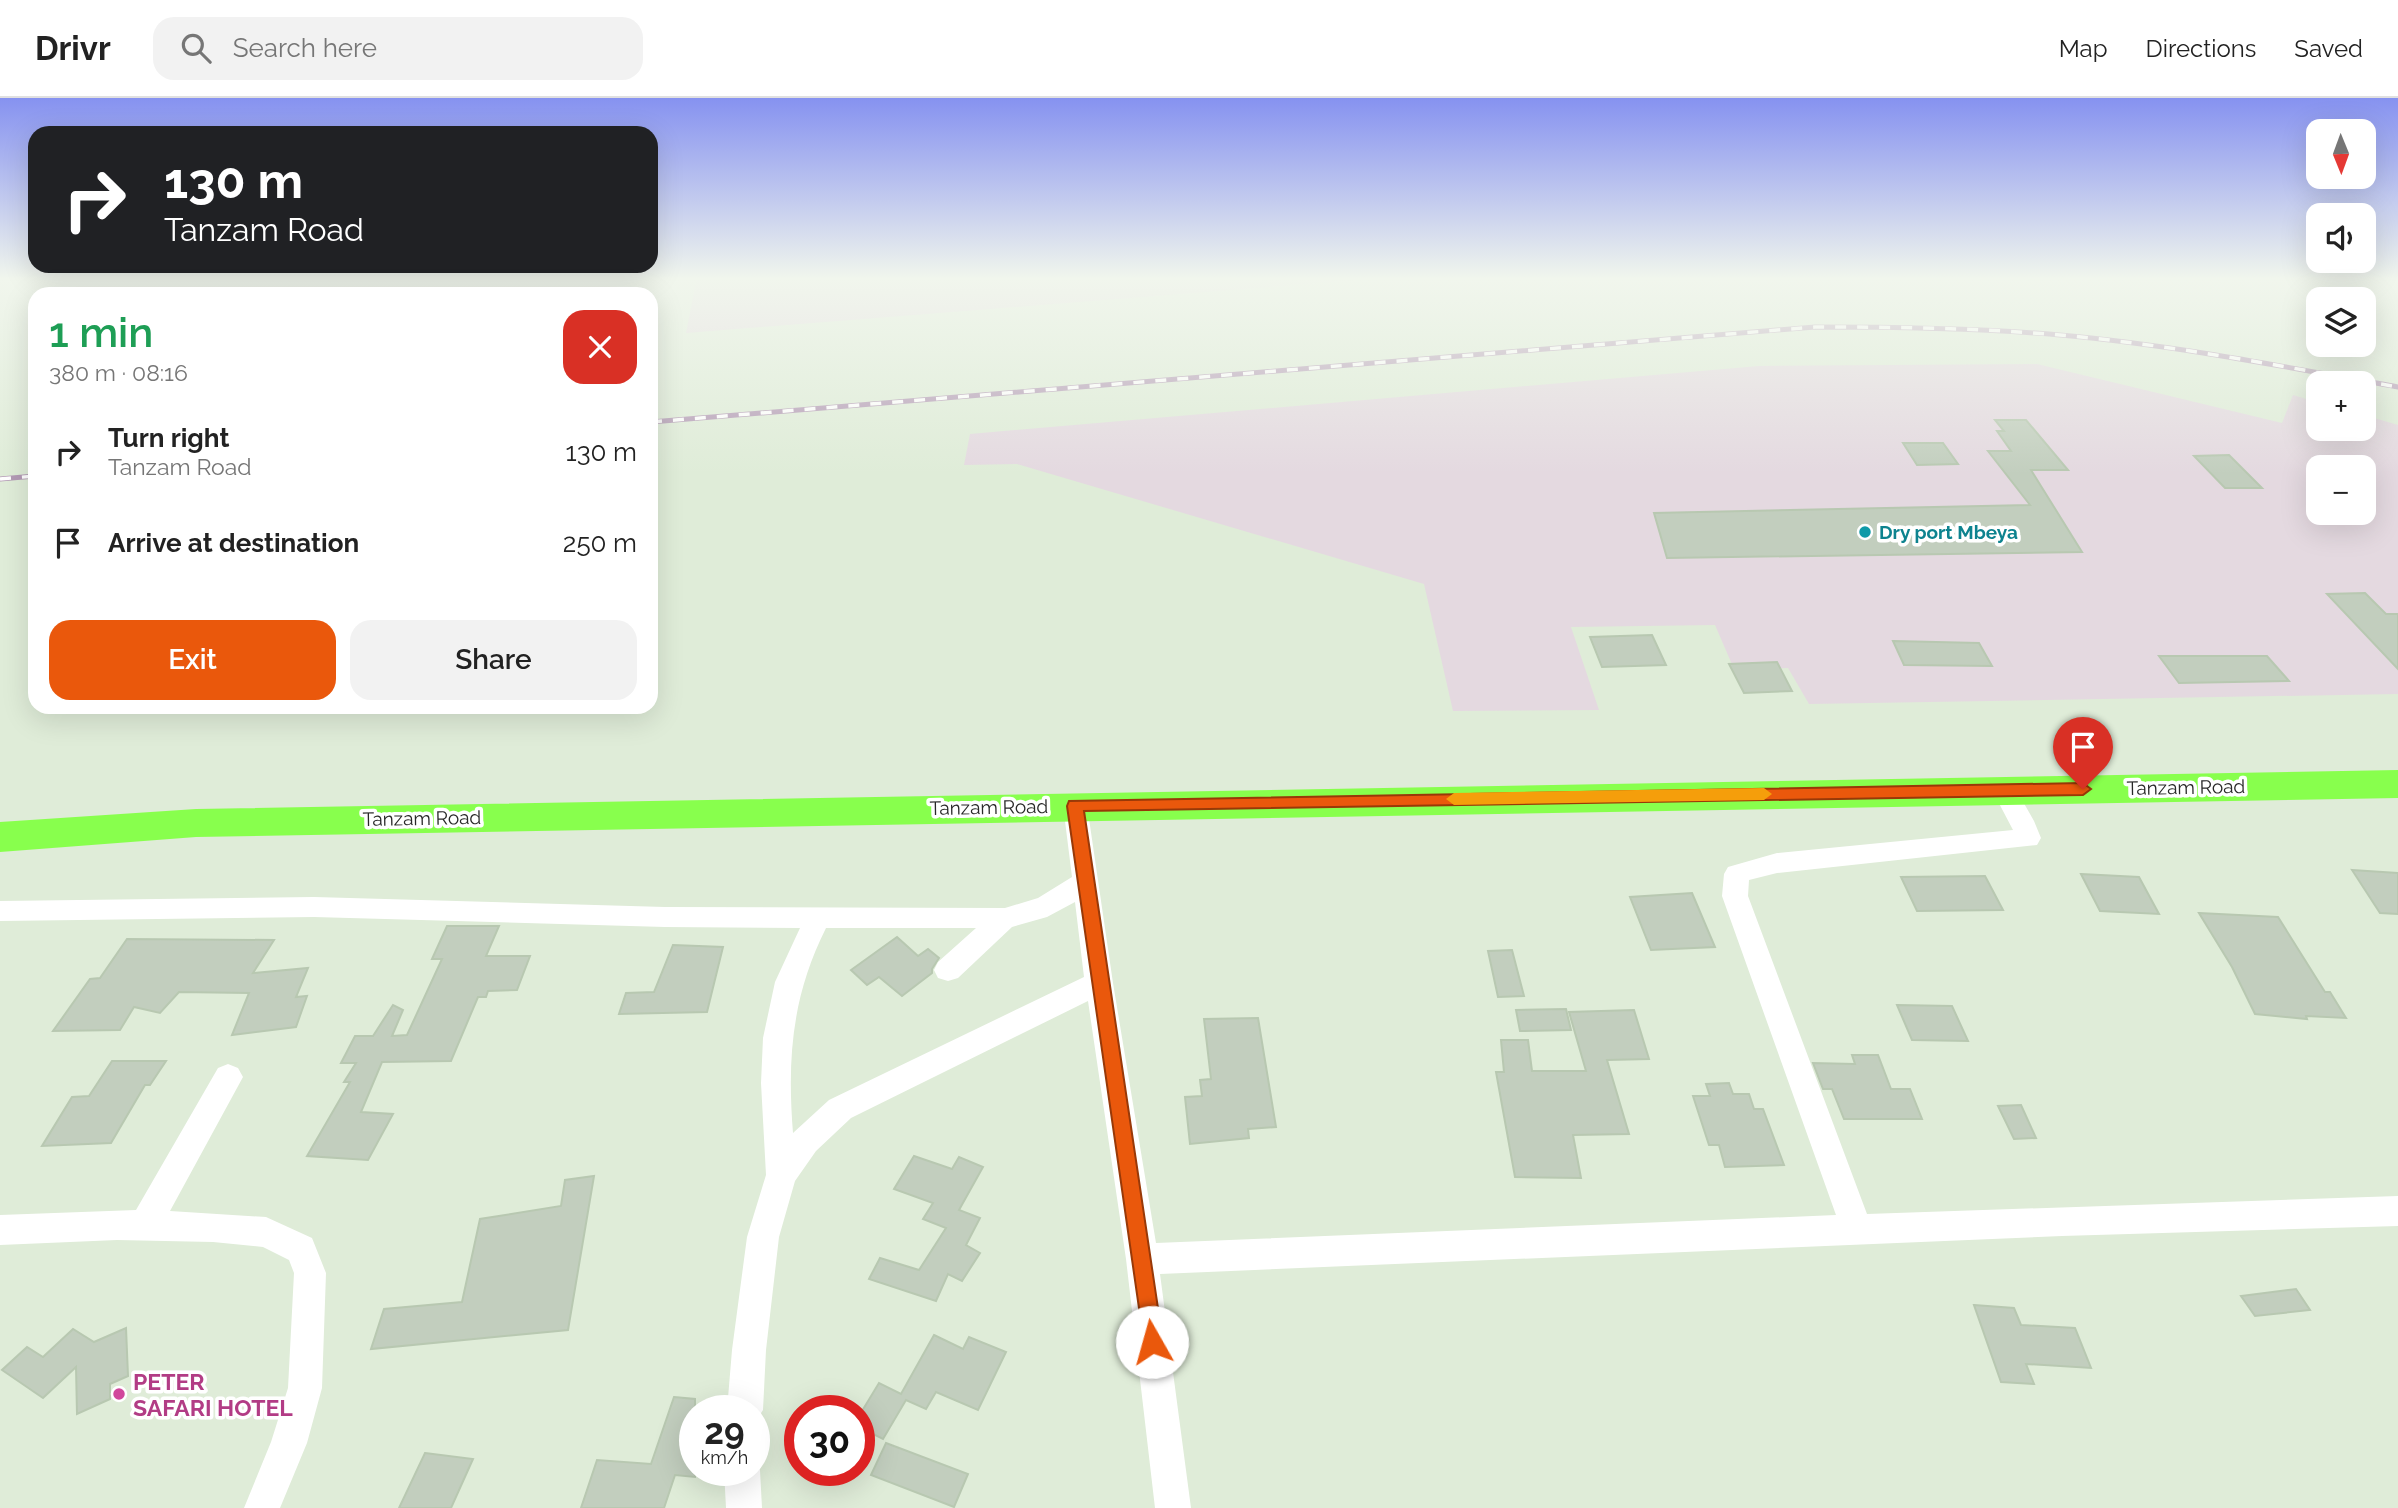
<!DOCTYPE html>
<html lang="en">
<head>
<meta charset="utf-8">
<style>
	body { margin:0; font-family:Raleway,sans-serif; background:#f2f2f2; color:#222; height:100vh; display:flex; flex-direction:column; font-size:26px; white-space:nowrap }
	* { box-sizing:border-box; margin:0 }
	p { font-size:23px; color:#767676 }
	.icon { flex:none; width:38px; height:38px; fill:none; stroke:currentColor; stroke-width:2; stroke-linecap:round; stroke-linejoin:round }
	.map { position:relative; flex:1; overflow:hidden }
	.sheet { position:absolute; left:28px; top:189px; width:630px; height:427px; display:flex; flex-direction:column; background:#fff; border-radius:21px; box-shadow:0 7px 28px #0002 }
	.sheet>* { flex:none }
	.guide { position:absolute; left:28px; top:28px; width:630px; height:147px; border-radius:21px; box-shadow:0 7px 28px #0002; background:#202124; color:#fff; overflow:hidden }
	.needle { width:46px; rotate:179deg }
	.tools { position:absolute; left:2306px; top:21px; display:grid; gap:14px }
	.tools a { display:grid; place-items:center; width:70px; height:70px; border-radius:14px; background:#fff; box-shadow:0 7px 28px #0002; font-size:35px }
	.speed { position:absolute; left:679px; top:1297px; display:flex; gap:14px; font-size:35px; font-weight:700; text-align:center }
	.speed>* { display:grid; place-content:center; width:91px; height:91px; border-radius:50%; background:#fff; box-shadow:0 7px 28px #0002; line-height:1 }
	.speed small { font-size:18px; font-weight:400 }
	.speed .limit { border:10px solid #d22; background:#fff; color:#111 }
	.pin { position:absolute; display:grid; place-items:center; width:60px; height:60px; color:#fff; margin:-72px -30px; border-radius:50% 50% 50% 0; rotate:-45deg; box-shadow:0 0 7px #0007 }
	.pin .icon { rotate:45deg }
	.me { position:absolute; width:77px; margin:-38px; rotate:353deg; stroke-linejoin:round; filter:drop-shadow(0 0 5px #0008) }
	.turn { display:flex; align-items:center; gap:24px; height:147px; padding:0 21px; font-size:32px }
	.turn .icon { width:91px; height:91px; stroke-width:2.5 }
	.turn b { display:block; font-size:49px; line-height:60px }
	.round { display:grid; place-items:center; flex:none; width:74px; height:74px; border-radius:21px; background:#f2f2f2 }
	.summary { display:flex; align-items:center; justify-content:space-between; height:119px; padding:0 21px }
	h1 { font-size:42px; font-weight:600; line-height:52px; color:#1e9e55 }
	.button { display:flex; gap:14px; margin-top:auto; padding:14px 21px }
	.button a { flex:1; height:80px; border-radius:21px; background:#ea580c; color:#fff; font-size:28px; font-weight:600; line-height:80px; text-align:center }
	.button a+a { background:#f2f2f2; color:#222 }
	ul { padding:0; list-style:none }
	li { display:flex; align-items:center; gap:21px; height:91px; padding:0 21px }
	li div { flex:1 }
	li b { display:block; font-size:26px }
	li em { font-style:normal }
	header { display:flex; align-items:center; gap:42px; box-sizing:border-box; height:98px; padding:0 35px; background:#fff; border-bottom:2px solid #e0e0e0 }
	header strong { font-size:33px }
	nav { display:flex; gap:38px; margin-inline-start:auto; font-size:24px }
	.search { width:490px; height:63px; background:#f2f2f2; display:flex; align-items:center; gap:18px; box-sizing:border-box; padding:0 24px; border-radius:21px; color:#767676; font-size:26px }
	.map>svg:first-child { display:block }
</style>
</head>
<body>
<header>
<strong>Drivr</strong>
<div class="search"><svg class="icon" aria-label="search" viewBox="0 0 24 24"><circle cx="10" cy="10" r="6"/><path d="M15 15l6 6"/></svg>Search here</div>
<nav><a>Map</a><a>Directions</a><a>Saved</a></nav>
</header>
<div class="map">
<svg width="2398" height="1410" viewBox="0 0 2398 1410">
	<rect width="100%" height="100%" fill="#dfecd8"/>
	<g fill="#e4d9e0" fill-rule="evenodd">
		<path d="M697 179H1395L686 235Z"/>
		<path d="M2037 266 2282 325 2293 297 2319 305V331H2364V317L2398 327V596L1809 606 1788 570 1734 571 1715 527 1571 529 1599 612 1453 613 1424 486 1017 366 964 367 970 336 1759 268ZM2319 369H2364V415H2319Z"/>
	</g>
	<g fill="#c2cebe" stroke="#b8c8b1" stroke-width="2">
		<path d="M1995 322H2026L2068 372H2031L2082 454 1667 460 1654 415 2030 407 1988 353H2011L1997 333H2004Z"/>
		<path d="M1903 345H1943L1958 366 1917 367Z"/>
		<path d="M2229 357 2262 390H2225L2194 358Z"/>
		<path d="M2365 495 2386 516H2398V571L2327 496Z"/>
		<path d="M1652 537 1666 567 1602 569 1590 539Z"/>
		<path d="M1893 543 1979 545 1992 568 1904 567Z"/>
		<path d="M2159 558H2267L2289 583 2179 585Z"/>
		<path d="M1777 564 1792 593 1744 595 1729 566Z"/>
		<path d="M2352 772 2398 775V816L2380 815Z"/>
		<path d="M2081 776 2139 779 2159 816 2100 813Z"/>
		<path d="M1985 778 2003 812 1917 813 1901 779Z"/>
		<path d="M1692 795 1715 849 1651 852 1630 799Z"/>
		<path d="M2199 815 2278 819 2325 894H2330L2346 920 2306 918 2307 921 2255 916 2232 869Z"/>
		<path d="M447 828H499L486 858H530L517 892 488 893 486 899H478L451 963 382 964 361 1014 393 1016 368 1062 307 1058 350 984H344L356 965H341L355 938H373L393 907 403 912 392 938 407 937 442 861H432Z"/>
		<path d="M897 839 918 858 928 851 939 860 932 871V875L902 898 879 879 867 887 851 872Z"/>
		<path d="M127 841 274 842 253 875 308 870 296 899 307 898 296 929 232 937 249 895 179 894 160 915 134 909 120 932 53 933 90 881 100 880Z"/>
		<path d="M673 847 723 849 707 914 619 916 626 895 654 894Z"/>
		<path d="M1512 852 1524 898 1498 899 1488 853Z"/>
		<path d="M1897 907 1952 908 1968 943 1912 942Z"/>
		<path d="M1566 911 1571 932 1520 933 1516 912Z"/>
		<path d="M1634 912 1649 961 1607 962 1629 1036 1573 1037 1581 1080 1515 1079 1496 974H1504L1501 942H1528L1532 973H1586L1569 914Z"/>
		<path d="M1258 920 1276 1029 1248 1031 1249 1040 1190 1046 1185 999 1202 998 1200 982 1211 981 1204 921Z"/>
		<path d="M1852 957H1878L1891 991H1910L1922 1021H1844L1832 991H1823L1813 965 1855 966Z"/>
		<path d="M112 963H166L150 987H145L111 1045 42 1048 72 999 89 998Z"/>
		<path d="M1729 985 1733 996H1749L1754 1011H1763L1784 1067 1725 1069 1719 1047H1709L1693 998H1710L1706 986Z"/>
		<path d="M2021 1007 2036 1040 2014 1041 1998 1008Z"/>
		<path d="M914 1058 952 1071 959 1059 983 1069 959 1112 980 1120 966 1147 980 1155 962 1183 948 1176 936 1203 869 1181 880 1160 919 1172 946 1130 923 1121 933 1105 894 1091Z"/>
		<path d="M594 1078 568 1232 371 1251 384 1211 462 1204 480 1121 561 1108 565 1082Z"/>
		<path d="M2296 1191 2310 1212 2255 1218 2241 1198Z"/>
		<path d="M1974 1207 2014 1210 2021 1227 2075 1230 2091 1270 2026 1266 2034 1286 2001 1284Z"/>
		<path d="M126 1230 128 1278 110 1286V1301L77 1316 76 1269 43 1300 2 1272 27 1249 43 1259 73 1231 94 1244Z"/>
		<path d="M934 1237 963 1251 969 1239 1006 1254 978 1312 936 1294 926 1311 906 1302 883 1341 859 1329V1318L879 1285 901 1296Z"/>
		<path d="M674 1299 695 1301V1379L675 1377 664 1410H581L597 1362 651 1366Z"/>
		<path d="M886 1345 968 1376 954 1409 871 1377Z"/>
		<path d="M425 1355 473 1361 451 1410H399Z"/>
	</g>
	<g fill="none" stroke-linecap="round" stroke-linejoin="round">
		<g fill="#fff" fill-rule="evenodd">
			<path d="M2004 683 2013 686 2034 723 2041 740 2037 747 1777 775 1749 782 1748 798 1867 1116 2398 1098V1128L2062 1138 1160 1176 1191 1410H1155L1126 1161 1088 903 851 1020 816 1053 795 1083 779 1139 766 1252 763 1312 754 1326V1312H727L732 1252 747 1139 766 1077 761 985 763 940 775 884 800 830 665 829 314 819 0 823V803L314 799 665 809 1005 810 1038 800 1072 779 1063 707 1066 701 1075 698 1084 701 1087 707 1113 885 1156 1145 1836 1117 1722 798 1724 776 1728 769 1777 755 2013 732 1992 692 1995 686ZM1075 804 1084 879 829 1002 793 1035C787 960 792 898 826 830H976L938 864 934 872 938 880 948 883 958 880 1012 829 1047 819Z"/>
			<path d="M228 966 238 970 243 979 170 1113 266 1119 312 1140 326 1175 322 1290 307 1345 280 1410H244L271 1344 288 1290 294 1175 289 1162 263 1149 213 1144 117 1142 0 1147V1117L136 1112 218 970Z"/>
			<path d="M754 1359 760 1372 762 1410H726L724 1372H754Z"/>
		</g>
		<path fill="#88ff4d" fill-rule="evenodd" d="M2398 672V700L196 739 0 754V724L196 711Z"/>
		<g stroke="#b39ab5" stroke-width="5">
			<g id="rail">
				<path d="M651 324 1815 229C1897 229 1979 230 2060 237 2174 247 2286 269 2398 289"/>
				<path d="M0 381 35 378"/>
			</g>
		</g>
		<use href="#rail" stroke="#fff" stroke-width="3.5" stroke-dasharray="11" stroke-linecap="butt"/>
	</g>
	<linearGradient id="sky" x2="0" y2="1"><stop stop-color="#8692f0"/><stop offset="0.48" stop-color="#f1f6ed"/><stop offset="1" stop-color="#f1f6ed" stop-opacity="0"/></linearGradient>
	<rect width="2398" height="376" fill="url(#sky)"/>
	<path fill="#ea580c" stroke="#983908" stroke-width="2" d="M2083 685 2091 691 2083 697 1084 713 1163 1244 1160 1252 1152 1255 1145 1252 1067 708 1069 703Z"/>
	<path fill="#f59e0b" d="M1764 690 1772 696 1764 702 1454 707 1446 701 1454 695Z"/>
	<circle fill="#0f9aa8" stroke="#fff" stroke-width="2.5" cx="1865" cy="434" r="7"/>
	<circle fill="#d1479c" stroke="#fff" stroke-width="2.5" cx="119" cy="1296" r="7"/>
	<g text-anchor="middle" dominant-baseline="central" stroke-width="7" stroke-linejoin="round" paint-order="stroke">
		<g font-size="19" font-weight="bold" fill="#0d838f" stroke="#fff" text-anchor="start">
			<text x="1879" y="434">Dry port Mbeya</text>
		</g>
		<g font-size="19" fill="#282828" stroke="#fff">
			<text transform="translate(2186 689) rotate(-1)">Tanzam Road</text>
			<text transform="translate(989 709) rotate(-1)">Tanzam Road</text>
			<text transform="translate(422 720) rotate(-1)">Tanzam Road</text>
		</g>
		<g font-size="23" font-weight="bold" fill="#b23c85" stroke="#fff" text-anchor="start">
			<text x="133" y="1283">PETER<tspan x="133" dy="26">SAFARI HOTEL</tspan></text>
		</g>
	</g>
</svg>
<div class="tools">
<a><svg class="needle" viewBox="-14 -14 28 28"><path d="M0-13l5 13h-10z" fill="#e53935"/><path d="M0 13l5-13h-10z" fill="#767676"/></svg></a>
<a><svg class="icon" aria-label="sound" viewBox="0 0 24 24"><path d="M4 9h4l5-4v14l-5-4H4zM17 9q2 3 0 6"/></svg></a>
<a><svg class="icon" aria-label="layers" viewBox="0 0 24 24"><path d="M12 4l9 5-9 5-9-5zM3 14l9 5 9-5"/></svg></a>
<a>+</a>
<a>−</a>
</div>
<div class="speed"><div>29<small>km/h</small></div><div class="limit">30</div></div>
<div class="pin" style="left:2083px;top:691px;background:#d93025"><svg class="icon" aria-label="arrive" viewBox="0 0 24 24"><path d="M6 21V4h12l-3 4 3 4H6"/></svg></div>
<svg class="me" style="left:1152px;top:1244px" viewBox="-20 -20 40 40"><circle r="19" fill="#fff"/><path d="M0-13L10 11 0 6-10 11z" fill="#ea580c"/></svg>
<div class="guide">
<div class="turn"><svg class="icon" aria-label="right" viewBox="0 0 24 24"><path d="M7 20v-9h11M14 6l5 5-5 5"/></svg><div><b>130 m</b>Tanzam Road</div></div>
</div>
<section class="sheet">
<div class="summary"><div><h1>1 min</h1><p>380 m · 08:16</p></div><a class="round" style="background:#d93025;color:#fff"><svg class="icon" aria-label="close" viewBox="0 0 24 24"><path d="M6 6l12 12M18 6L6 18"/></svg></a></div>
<ul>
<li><svg class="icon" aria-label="right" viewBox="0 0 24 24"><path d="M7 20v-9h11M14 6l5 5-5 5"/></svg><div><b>Turn right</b><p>Tanzam Road</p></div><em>130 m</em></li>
<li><svg class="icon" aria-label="arrive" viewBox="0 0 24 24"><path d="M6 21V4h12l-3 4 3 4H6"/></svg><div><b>Arrive at destination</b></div><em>250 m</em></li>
</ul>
<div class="button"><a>Exit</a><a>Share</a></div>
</section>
</div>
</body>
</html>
